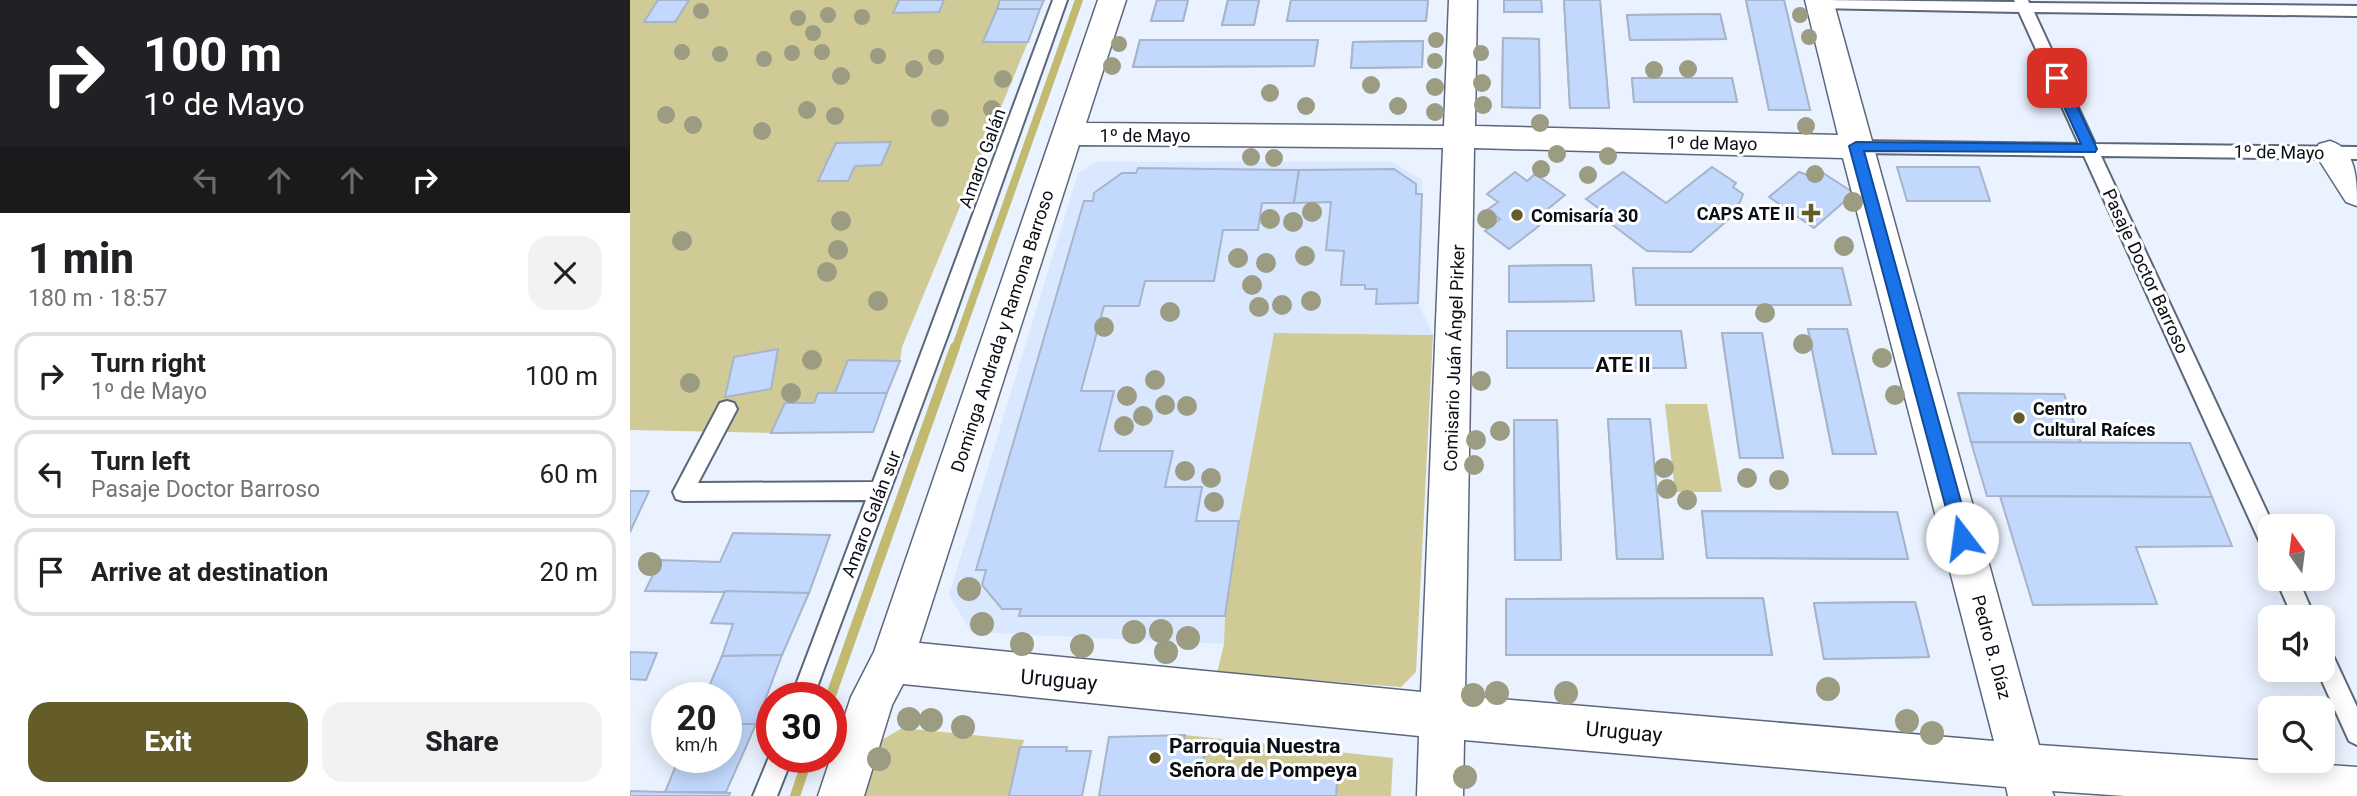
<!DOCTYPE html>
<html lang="en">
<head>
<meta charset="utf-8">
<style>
	body { margin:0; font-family:Roboto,sans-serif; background:#f2f2f2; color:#202124; height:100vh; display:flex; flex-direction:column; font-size:26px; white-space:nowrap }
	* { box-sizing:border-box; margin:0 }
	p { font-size:23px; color:#757577 }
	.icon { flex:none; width:38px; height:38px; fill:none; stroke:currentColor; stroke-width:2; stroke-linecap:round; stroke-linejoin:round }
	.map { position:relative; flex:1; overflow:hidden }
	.details { display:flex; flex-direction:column; background:#fff; width:630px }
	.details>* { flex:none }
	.banner { background:#202124; color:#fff; overflow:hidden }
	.needle { width:46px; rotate:346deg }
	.tools { position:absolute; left:1628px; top:514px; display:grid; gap:14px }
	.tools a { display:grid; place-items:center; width:77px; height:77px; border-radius:14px; background:#fff; box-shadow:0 4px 18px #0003; font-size:35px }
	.speed { position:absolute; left:21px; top:682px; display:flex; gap:14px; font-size:35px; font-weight:700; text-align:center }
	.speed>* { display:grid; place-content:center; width:91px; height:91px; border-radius:50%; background:#fff; box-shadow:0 4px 18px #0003; line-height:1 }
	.speed small { font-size:18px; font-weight:400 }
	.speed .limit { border:10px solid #d22; background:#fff; color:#111 }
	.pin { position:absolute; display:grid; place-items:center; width:60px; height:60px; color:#fff; margin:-30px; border-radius:14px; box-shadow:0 4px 10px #0006 }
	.me { position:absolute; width:77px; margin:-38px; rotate:345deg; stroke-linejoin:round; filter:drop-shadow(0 0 5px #0008) }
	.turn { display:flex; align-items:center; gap:24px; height:147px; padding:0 28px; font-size:32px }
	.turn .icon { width:91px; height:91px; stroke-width:2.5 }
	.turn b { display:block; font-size:49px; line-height:60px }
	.lanes { display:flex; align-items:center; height:66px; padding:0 28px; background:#0003; justify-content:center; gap:35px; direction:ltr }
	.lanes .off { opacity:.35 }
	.round { display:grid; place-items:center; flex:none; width:74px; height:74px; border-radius:21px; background:#f2f2f2 }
	.headline { display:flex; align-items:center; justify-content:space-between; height:119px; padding:0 28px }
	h1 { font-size:42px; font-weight:800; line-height:52px }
	.button { display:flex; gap:14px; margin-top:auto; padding:14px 28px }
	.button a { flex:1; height:80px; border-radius:21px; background:#645d2a; color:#fff; font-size:28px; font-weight:800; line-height:80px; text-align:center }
	.button a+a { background:#f2f2f2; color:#202124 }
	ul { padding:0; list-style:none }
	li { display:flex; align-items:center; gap:21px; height:88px; margin:0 14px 10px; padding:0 14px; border:4px solid #e0e0e0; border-radius:21px }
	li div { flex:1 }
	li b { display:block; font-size:26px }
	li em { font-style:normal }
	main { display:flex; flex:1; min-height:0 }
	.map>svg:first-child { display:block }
</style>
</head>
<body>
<main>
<section class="details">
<div class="banner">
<div class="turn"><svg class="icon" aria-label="right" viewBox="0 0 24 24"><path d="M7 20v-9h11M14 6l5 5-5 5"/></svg><div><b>100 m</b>1º de Mayo</div></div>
<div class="lanes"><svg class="icon off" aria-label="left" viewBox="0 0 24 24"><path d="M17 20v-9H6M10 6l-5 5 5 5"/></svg><svg class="icon off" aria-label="ahead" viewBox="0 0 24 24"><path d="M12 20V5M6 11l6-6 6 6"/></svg><svg class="icon off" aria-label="ahead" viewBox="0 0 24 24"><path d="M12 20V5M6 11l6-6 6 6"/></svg><svg class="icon" aria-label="right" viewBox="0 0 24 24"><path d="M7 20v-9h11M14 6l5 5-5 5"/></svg></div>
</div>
<div class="headline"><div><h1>1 min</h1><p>180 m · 18:57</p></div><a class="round"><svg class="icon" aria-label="close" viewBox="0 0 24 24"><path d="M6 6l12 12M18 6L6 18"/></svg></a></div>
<ul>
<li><svg class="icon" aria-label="right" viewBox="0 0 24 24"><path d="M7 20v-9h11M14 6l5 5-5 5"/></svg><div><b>Turn right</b><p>1º de Mayo</p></div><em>100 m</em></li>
<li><svg class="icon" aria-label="left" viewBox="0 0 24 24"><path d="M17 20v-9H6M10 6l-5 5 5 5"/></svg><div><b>Turn left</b><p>Pasaje Doctor Barroso</p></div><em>60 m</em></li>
<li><svg class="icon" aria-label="arrive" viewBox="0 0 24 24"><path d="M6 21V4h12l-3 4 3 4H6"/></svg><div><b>Arrive at destination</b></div><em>20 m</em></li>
</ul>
<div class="button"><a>Exit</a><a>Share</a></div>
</section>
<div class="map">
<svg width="1727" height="796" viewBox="0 0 1727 796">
	<rect width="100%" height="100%" fill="#eaf2ff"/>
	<path fill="#dae8ff" d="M466 162H763L792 180 788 303 803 335 644 333 609 521 595 616 594 644 341 632 319 595 448 173Z"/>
	<g fill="#d0ca97">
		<path d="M0 0H28L15 22H45L59 0H370L353 42H398L272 347 270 361 218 360 205 393H188L184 403H155L141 433 0 430Z"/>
		<path d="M644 333 803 335 786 672 771 687 587 673 594 644 595 616 609 521Z"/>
		<path d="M1035 404H1077L1092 492H1045Z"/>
		<path d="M272 728 394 740 379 796H231L247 743Z"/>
		<path d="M555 735 763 758 761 796H706L707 767 572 771 575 750H552Z"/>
	</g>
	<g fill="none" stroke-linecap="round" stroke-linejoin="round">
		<path stroke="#c3ba71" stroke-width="8" d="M325 349 449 0"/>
		<g stroke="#c3ba71" stroke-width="10">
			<path d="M200 698 325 347"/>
			<path d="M165 796 178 758"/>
		</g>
	</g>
	<g fill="#c2d8fd" stroke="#a7b4c9" stroke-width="2">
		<path d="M28 0H59L45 22H14Z"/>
		<path d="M269 0H314L309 12 263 13Z"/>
		<path d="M370 0H414L410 9H367Z"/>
		<path d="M527 0H558L553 21H521Z"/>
		<path d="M527 0H558L553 21H521Z"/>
		<path d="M598 0H629L624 25H592Z"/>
		<path d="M598 0H629L624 25H592Z"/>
		<path d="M661 0H798L796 21H657Z"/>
		<path d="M661 0H798L796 21H657Z"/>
		<path d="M874 0H911L912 12H874Z"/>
		<path d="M874 0H911L912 12H874Z"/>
		<path d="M934 0H970L979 108H940Z"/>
		<path d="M934 0H970L979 108H940Z"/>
		<path d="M1116 0H1154L1180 110H1139Z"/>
		<path d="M1116 0H1154L1180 110H1139Z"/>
		<path d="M367 9H410L398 42H353Z"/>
		<path d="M1090 14 1096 39 1000 40 997 15Z"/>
		<path d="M1090 14 1096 39 1000 40 997 15Z"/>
		<path d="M873 38 909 39 910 108 872 107Z"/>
		<path d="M873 38 909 39 910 108 872 107Z"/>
		<path d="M510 40H688L684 66 503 67Z"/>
		<path d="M510 40H688L684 66 503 67Z"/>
		<path d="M793 41 792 67 721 68 723 42Z"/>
		<path d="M793 41 792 67 721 68 723 42Z"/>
		<path d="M1002 78H1102L1107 102H1004Z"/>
		<path d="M1002 78H1102L1107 102H1004Z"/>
		<path d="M261 142 251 165 225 166 218 181H188L206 143Z"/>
		<path d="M1082 167 1106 183 1103 187 1113 194 1110 202 1103 209 1107 212 1061 252 1017 251 967 213 971 210 956 199 993 172 1036 203Z"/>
		<path d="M1267 167H1349L1360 201H1277Z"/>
		<path d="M508 168 669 170 664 203H632L628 230H593L584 281H515L509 306H474L451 391H484L469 451H543L535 487H572L566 521H609L595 616H389L391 609H372L352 585 356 570H346L454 201H463L464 193 492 173H506Z"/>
		<path d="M764 169 786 184V194H792L788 303 746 304 747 289H735V285H711L714 251 696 250 701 202 664 203 669 170Z"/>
		<path d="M885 172 897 181 905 174 935 195 903 221 909 226 879 249 855 231 870 219 857 210 868 202 857 194Z"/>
		<path d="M1169 172 1186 178 1193 173 1224 193 1184 228 1139 197Z"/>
		<path d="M961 265 964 301 879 302V266Z"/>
		<path d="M961 265 964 301 879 302V266Z"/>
		<path d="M1003 268H1212L1221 305H1006Z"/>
		<path d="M1003 268H1212L1221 305H1006Z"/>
		<path d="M1178 329H1217L1246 454H1203Z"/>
		<path d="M1178 329H1217L1246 454H1203Z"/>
		<path d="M877 331H1051L1056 368H877Z"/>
		<path d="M877 331H1051L1056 368H877Z"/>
		<path d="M1092 333H1132L1153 458H1110Z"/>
		<path d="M1092 333H1132L1153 458H1110Z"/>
		<path d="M148 349 141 389 95 397 104 357Z"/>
		<path d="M218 360 270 361 257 393H205Z"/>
		<path d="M188 393H257L243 432 141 433 155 403H184Z"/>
		<path d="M1328 393 1434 394 1451 443 1341 442Z"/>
		<path d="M978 419H1020L1033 559H987Z"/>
		<path d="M978 419H1020L1033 559H987Z"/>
		<path d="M884 420H927L931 560H885Z"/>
		<path d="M884 420H927L931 560H885Z"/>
		<path d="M1341 442 1560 443 1582 497 1357 496Z"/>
		<path d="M0 491H19L0 532Z"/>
		<path d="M1370 496 1582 497 1602 546 1506 547 1527 604 1403 605Z"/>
		<path d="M1072 511 1267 512 1278 559 1077 558Z"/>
		<path d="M1072 511 1267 512 1278 559 1077 558Z"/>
		<path d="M103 533 200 535 179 593 15 591 30 560 90 562Z"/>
		<path d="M95 591 179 593 152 655 92 656 103 624 81 623Z"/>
		<path d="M1133 598 1142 655H876V599Z"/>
		<path d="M1133 598 1142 655H876V599Z"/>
		<path d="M1285 602 1299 657 1194 659 1184 603Z"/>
		<path d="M1285 602 1299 657 1194 659 1184 603Z"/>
		<path d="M0 652 27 653 16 680 0 679Z"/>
		<path d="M152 655 126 724H96V698H74L92 656Z"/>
		<path d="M96 724H126L96 792H35L49 758H96Z"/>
		<path d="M555 735 552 750 575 749 572 771 708 766 706 796H469L479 737Z"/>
		<path d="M390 747H437L436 751H461L452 796H379Z"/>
		<path d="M0 791 35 792 100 793 99 796H0Z"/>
	</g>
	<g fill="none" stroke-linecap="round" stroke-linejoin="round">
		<g stroke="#5c677a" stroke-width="4">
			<g id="lane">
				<path d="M423 0H437L320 329 183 698H161L236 500 53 501 46 499 43 492 90 403 97 401 104 403 107 409 68 483 243 482Z"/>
				<path d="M1190 0 1385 2 1384 0H1398L1399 3 1727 6V16L1404 12 1465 144 1727 147V159L1471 156 1644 527H1640V552L1633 549 1454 156 1226 153 1218 147 1226 141 1449 144 1389 12 1185 8 1183 5Z"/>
				<path d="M1646 579H1668L1685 618H1663Z"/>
				<path d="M1692 646 1700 649 1727 707V745L1719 741 1687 670H1692Z"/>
				<path d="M142 750V758H162L147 796H123Z"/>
			</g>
		</g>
		<g stroke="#5c677a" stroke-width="3">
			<g id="street">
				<path d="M468 0H496L456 123 814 126 819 0H847L845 126 1208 135 1175 0H1203L1409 745 1727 767V796H1495L1422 791 1424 796H1378L1376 787 834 740 833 796H787L789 736 273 684 262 705 234 796H188L221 697 244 652ZM449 145 813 148 791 692 289 643ZM844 148 1213 158 1364 741 835 696Z"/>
				<path d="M1700 141C1727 149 1727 181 1727 206L1716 202 1684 152 1689 144Z"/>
			</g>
		</g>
		<use href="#lane" fill="#fff" fill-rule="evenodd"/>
		<use href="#street" fill="#fff" fill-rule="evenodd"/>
	</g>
	<g fill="#9c9c83">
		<circle cx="71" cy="11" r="8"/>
		<circle cx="198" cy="15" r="8"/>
		<circle cx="1170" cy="15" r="8"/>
		<circle cx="232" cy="17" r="8"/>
		<circle cx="168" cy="18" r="8"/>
		<circle cx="183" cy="33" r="8"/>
		<circle cx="1179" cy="37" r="8"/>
		<circle cx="806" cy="40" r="8"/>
		<circle cx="489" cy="44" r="8"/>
		<circle cx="52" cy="52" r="8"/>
		<circle cx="192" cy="52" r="8"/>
		<circle cx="162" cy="53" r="8"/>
		<circle cx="851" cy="53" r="8"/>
		<circle cx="90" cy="54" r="8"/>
		<circle cx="248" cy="56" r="8"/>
		<circle cx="306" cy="57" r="8"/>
		<circle cx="134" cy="59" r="8"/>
		<circle cx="805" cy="61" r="8"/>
		<circle cx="482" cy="66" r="9"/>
		<circle cx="284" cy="69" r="9"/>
		<circle cx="1058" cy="69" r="9"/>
		<circle cx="1024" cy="70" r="9"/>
		<circle cx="211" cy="76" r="9"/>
		<circle cx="373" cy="79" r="9"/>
		<circle cx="852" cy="83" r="9"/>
		<circle cx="741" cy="85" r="9"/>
		<circle cx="805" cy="87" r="9"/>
		<circle cx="640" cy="93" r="9"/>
		<circle cx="853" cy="105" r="9"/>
		<circle cx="676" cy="106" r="9"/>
		<circle cx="768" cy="106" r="9"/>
		<circle cx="362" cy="109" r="9"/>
		<circle cx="177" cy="110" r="9"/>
		<circle cx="805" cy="112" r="9"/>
		<circle cx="36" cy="115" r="9"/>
		<circle cx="205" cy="116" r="9"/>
		<circle cx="310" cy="118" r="9"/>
		<circle cx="910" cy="123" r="9"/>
		<circle cx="63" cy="125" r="9"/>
		<circle cx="1176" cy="126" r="9"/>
		<circle cx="132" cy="131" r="9"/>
		<circle cx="927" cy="154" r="9"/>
		<circle cx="978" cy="156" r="9"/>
		<circle cx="621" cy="157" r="9"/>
		<circle cx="644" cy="158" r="9"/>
		<circle cx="911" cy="169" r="9"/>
		<circle cx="1185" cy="174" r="9"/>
		<circle cx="958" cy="175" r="9"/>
		<circle cx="1223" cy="202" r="10"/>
		<circle cx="682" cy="212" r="10"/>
		<circle cx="640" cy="219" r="10"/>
		<circle cx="857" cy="219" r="10"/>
		<circle cx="211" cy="221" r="10"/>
		<circle cx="663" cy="222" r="10"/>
		<circle cx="52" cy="241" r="10"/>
		<circle cx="1214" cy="246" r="10"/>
		<circle cx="208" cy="250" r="10"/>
		<circle cx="675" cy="256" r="10"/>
		<circle cx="608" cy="258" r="10"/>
		<circle cx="636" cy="263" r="10"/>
		<circle cx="197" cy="272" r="10"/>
		<circle cx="622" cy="285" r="10"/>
		<circle cx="248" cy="301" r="10"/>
		<circle cx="681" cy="301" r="10"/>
		<circle cx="652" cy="305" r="10"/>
		<circle cx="629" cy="307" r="10"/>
		<circle cx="540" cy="312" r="10"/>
		<circle cx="1135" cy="313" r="10"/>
		<circle cx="474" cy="327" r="10"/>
		<circle cx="1173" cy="344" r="10"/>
		<circle cx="1252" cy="358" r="10"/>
		<circle cx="182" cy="360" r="10"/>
		<circle cx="525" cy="380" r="10"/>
		<circle cx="851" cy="381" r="10"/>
		<circle cx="60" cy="383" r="10"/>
		<circle cx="161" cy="393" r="10"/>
		<circle cx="1265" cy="395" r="10"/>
		<circle cx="497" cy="396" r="10"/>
		<circle cx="535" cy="405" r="10"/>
		<circle cx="557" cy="406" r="10"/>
		<circle cx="513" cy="416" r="10"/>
		<circle cx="494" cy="426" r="10"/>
		<circle cx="870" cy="431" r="10"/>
		<circle cx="846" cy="440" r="10"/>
		<circle cx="844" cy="465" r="10"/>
		<circle cx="1034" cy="468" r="10"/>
		<circle cx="555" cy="471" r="10"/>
		<circle cx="581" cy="478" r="10"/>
		<circle cx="1117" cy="478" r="10"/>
		<circle cx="1149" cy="480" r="10"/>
		<circle cx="1037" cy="489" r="10"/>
		<circle cx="1057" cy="500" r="10"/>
		<circle cx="584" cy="502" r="10"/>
		<circle cx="20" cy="564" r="12"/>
		<circle cx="339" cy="589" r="12"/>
		<circle cx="352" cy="624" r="12"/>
		<circle cx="531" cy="631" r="12"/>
		<circle cx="504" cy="632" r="12"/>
		<circle cx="558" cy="638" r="12"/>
		<circle cx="392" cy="644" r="12"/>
		<circle cx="452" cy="646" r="12"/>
		<circle cx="536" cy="652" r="12"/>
		<circle cx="1198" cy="689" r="12"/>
		<circle cx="867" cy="693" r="12"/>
		<circle cx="936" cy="693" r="12"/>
		<circle cx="843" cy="695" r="12"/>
		<circle cx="279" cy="719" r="12"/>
		<circle cx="301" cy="720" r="12"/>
		<circle cx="1277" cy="721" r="12"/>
		<circle cx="333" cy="727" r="12"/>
		<circle cx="1302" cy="733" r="12"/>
		<circle cx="249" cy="759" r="12"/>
		<circle cx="835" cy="777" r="12"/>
	</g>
	<path fill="#1a73e8" stroke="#114b97" stroke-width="2" d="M1427 74 1434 78 1467 149 1465 152 1234 151 1341 538 1338 544 1332 546 1326 544 1324 538 1219 146 1226 142 1451 144 1421 78Z"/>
	<g fill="#645d2a" stroke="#fff" stroke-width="2.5">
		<path d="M1177.5 202.5h7v7h7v7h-7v7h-7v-7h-7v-7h7z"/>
		<circle cx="887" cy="215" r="7"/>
		<circle cx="1389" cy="418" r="7"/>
		<circle cx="525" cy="758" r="7"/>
	</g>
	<g text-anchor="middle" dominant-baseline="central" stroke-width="6" stroke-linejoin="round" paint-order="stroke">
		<g font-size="18" fill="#0a0e15" stroke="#fff">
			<text x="515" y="135">1º de Mayo</text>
			<text transform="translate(1082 143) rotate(1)">1º de Mayo</text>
			<text transform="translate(1649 152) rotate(1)">1º de Mayo</text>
			<text transform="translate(352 158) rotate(-70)">Amaro Galán</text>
			<text transform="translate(1516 271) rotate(65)">Pasaje Doctor Barroso</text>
			<text transform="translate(372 331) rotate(-72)">Dominga Andrada y Ramona Barroso</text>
			<text transform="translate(824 358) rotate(-88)">Comisario Juán Ángel Pirker</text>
			<text transform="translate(241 514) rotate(-69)">Amaro Galán sur</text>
			<text transform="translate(1362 647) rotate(75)">Pedro B. Díaz</text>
		</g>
		<g font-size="18" font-weight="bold" fill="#0a0e15" stroke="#fff" text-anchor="start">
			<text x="1165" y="213" text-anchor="end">CAPS ATE II</text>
			<text x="901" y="215">Comisaría 30</text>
			<text x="1403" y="408">Centro<tspan x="1403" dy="21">Cultural Raíces</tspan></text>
		</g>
		<g font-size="21" font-weight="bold" fill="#0a0e15" stroke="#fff">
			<text x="993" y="365">ATE II</text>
		</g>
		<g font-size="21" fill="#0a0e15" stroke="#fff">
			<text transform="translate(429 680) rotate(5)">Uruguay</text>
			<text transform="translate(994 732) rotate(5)">Uruguay</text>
		</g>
		<g font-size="21" font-weight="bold" fill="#0a0e15" stroke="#fff" text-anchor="start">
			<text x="539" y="746">Parroquia Nuestra<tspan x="539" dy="24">Señora de Pompeya</tspan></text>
		</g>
	</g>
</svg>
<div class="tools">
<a><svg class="needle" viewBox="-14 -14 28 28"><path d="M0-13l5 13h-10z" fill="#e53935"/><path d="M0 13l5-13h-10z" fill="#757577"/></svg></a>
<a><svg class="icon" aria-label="sound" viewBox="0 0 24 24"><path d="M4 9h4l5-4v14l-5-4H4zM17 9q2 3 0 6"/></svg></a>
<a><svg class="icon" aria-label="search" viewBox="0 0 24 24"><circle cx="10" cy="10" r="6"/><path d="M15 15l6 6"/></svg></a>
</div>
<div class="speed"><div>20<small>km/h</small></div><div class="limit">30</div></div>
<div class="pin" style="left:1427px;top:78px;background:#d93025"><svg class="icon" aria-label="arrive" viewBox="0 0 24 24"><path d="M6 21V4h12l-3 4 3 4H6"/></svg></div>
<svg class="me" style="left:1332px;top:538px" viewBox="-20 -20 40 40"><circle r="19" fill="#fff"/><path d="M0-13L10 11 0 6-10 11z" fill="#1a73e8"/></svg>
</div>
</main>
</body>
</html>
